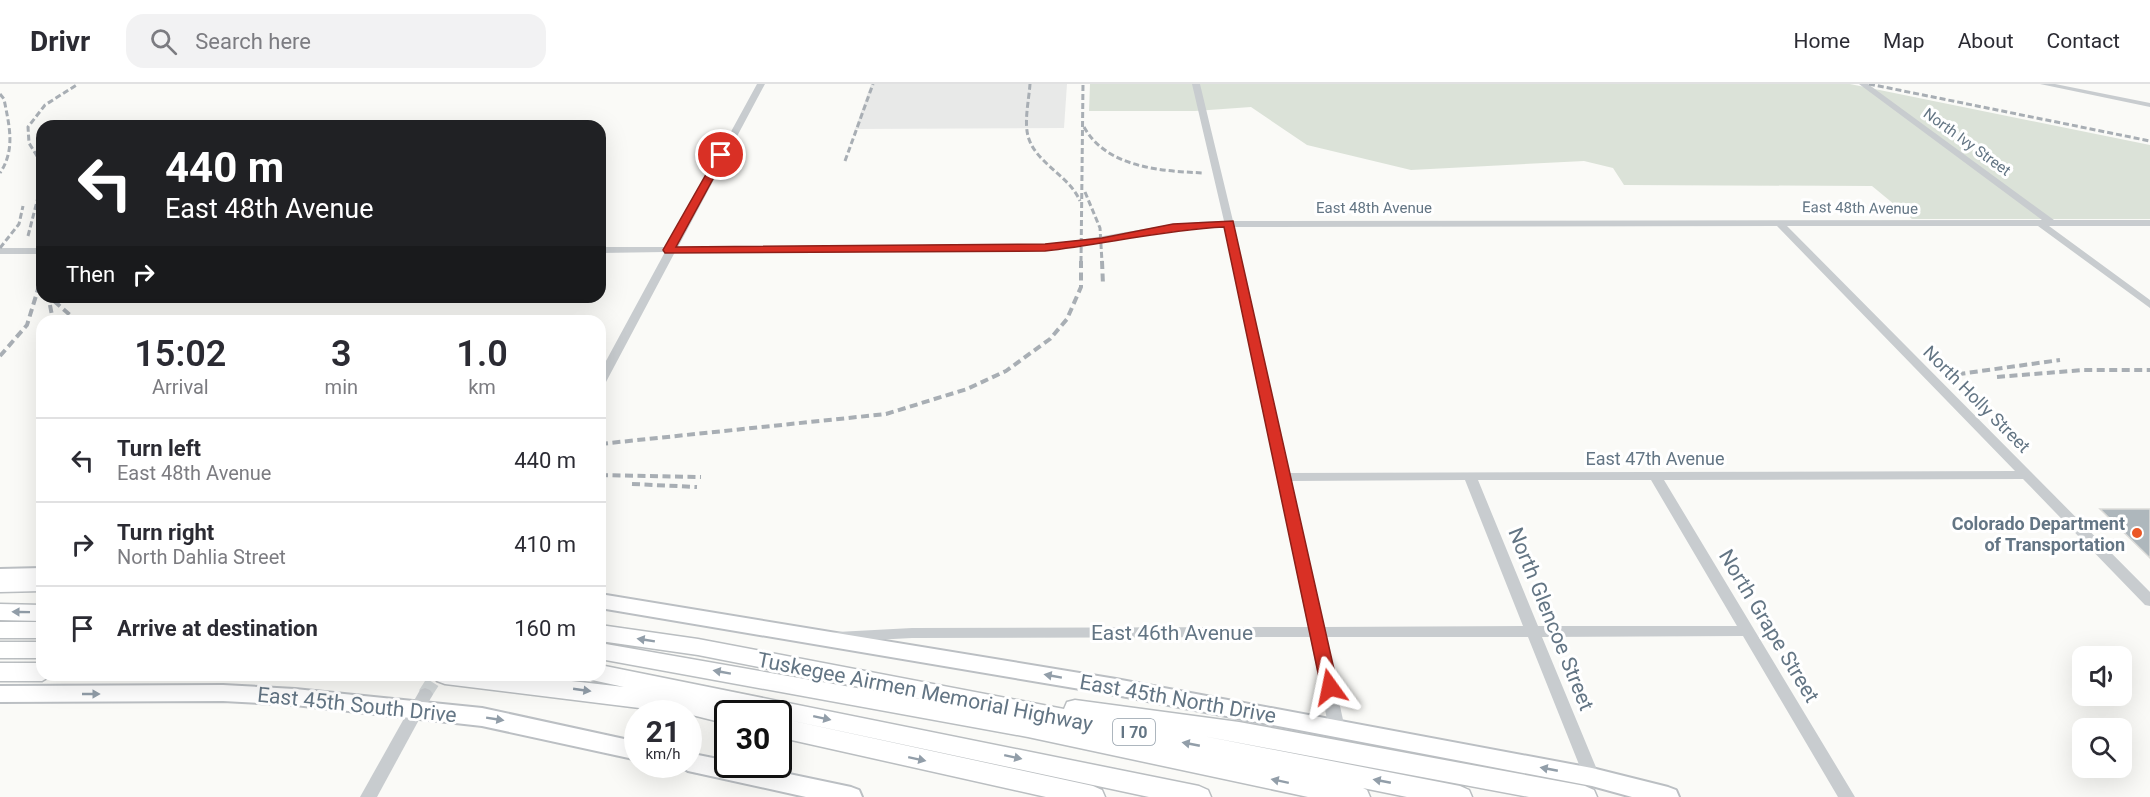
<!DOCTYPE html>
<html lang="en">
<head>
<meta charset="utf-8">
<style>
	body { margin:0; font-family:Roboto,sans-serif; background:#f2f2f3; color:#2b2b33; height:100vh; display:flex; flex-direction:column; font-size:22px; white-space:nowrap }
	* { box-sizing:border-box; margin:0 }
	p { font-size:20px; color:#7c7c81 }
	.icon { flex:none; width:33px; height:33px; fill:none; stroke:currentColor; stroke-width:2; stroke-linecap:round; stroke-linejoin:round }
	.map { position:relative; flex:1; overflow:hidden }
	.side { position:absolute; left:36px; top:231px; width:570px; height:366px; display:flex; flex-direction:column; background:#fff; border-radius:18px; box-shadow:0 6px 24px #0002 }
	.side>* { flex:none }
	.top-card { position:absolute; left:36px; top:36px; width:570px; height:183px; border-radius:18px; box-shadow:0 6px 24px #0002; background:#202124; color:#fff; overflow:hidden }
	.buttons { position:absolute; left:2072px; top:562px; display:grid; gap:12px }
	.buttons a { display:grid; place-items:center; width:60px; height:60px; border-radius:12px; background:#fff; box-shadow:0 6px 24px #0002; font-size:30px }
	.speed { position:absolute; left:624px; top:616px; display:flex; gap:12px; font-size:30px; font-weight:700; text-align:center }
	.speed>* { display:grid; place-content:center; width:78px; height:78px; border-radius:50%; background:#fff; box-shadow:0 6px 24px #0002; line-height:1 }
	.speed small { font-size:15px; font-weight:400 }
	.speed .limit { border:3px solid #111; border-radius:9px; background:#fff; color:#111 }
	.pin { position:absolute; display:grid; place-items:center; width:51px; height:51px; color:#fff; margin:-26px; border:3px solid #fff; border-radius:50%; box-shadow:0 2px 6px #0007 }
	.me { position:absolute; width:66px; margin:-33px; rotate:348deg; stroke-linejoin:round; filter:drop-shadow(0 0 4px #0008) }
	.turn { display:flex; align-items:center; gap:21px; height:126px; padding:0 30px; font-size:27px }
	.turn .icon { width:78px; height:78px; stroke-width:2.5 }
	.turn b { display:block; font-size:42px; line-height:51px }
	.then { display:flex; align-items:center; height:57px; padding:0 30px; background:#0003; gap:12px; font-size:22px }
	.eta { display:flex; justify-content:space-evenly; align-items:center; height:102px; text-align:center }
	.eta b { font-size:36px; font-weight:600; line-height:42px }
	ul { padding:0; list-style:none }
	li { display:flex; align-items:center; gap:18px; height:84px; padding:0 30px; border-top:2px solid #e1e1e2 }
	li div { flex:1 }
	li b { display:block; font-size:22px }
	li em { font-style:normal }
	header { display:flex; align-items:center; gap:36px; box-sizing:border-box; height:84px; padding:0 30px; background:#fff; border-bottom:2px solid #e1e1e2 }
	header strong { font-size:28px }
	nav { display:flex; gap:33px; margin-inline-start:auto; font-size:21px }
	.search { width:420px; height:54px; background:#f2f2f3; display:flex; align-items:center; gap:15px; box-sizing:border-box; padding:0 21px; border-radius:18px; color:#7c7c81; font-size:22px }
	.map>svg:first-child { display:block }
</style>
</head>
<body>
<header>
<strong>Drivr</strong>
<div class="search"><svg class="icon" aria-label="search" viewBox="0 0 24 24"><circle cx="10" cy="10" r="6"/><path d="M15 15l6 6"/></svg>Search here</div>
<nav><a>Home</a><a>Map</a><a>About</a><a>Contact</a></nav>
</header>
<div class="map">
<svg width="2150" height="713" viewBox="0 0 2150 713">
	<rect width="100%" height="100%" fill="#fafaf7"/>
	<path fill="#e8e9e8" d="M871 0H1067L1064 44 855 45Z"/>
	<path fill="#dbe2d8" d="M1090 0H1850L2150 61V135H1912L1872 102 1624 101 1613 84 1584 77 1411 86 1307 61 1251 23 1195 27H1089Z"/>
	<path fill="#aeb7bc" stroke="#dcdcd9" stroke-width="1.5" d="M2100 425H2150V474Z"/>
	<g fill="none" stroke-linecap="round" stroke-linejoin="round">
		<path stroke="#d4d9da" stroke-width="14" stroke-dasharray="14 8" stroke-linecap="butt" d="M425 610 437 591"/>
		<g stroke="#bbbfc3" stroke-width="4">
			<g id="major">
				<path d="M42 484V498L0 499V485Z"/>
				<path d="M600 510 1116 595 1592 684 1668 703 1676 706 1679 713H1632L1592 702 1116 611 600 524Z"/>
				<path d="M223 601 295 605 482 624 638 658V676L482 642 295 621 223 617 0 618V602Z"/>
				<path d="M688 669 728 677V681H746L851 703 859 706 862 713H806L688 687 678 681H688Z"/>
			</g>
		</g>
		<g stroke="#babec1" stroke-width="3">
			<g id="highway">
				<path d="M42 493V507L0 508V494Z"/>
				<path d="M0 520 42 521V537L0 536Z"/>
				<rect x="0" y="538" width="42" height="16"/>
				<path d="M600 541 698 555 1064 625 1067 618 1075 616 1239 638 1585 702 1594 706 1597 713H1529L1203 652 1460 702 1469 706 1472 713H1407L1363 704 1367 706 1370 713H1308L1028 653 600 575V559L925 616 698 571 600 557Z"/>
				<rect x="0" y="558" width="42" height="16"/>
				<path d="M0 579H42V591H52L42 597H0Z"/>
				<path d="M600 581 1199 702 1208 706 1211 713H1149L784 635 1093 702 1102 706 1105 713H1046L778 653V630L737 626 739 630H728V640L688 630 445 600 437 597 434 591H519L624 603 592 596 589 591H600Z"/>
			</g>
		</g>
		<g fill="#c8cccf" fill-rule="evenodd">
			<path d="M757 0H765L678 163 1045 160C1105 155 1163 137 1224 137L1192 0H1200L1233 137 2042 136 1859 0H1868L2054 136H2150V142H2049L2150 216V224L2038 142H1787L2150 508V522L2145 521 2023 395 1664 396 1855 713H1838L1743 552 1542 553 1600 693 1598 698 1592 700 1586 698 1528 553H1325L1345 645 1343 649 1337 651 1331 649 1329 645 1310 553 912 554 837 558 832 557 830 553 832 549 837 548 912 544 1308 543 1225 143C1164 143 1105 161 1045 166L675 168 606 298 600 301V288L665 168 600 169V163H668ZM1777 142 2015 387 1288 389 1234 143ZM1465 396 1523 542 1322 543 1290 397ZM1478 396H1651L1737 542H1538Z"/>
			<path d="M2040 0H2055L2150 19V23Z"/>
			<rect x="0" y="164" width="42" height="6"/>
			<path d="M425 604 430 606 433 610 377 713H360L420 606Z"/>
		</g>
		<use href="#major" fill="#fff" fill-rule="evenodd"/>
		<use href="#highway" fill="#fff" fill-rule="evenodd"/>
		<g stroke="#a8aeb4" stroke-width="3" stroke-dasharray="6 3" stroke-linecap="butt">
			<path d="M1030 0C1029 15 1024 37 1028 52 1035 79 1069 91 1080 117"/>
			<path d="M1869 0 2150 57"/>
			<path d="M0 10 4 15C9 41 16 65 0 89"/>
			<path d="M1084 43C1107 84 1161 87 1204 89"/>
			<path d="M845 77 873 0"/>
			<path d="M42 80 29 59 28 43 45 21 78 0"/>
			<path d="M1085 108 1100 144 1102 178"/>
			<path d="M28 152 42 98"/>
			<path d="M0 164 19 140 23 122"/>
			<path d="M1081 178 1083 0"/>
		</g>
		<g stroke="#a8aeb4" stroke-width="4" stroke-dasharray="8 4.5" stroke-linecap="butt">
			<path d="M1102 177 1103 201"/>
			<path d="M54 217 77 237"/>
			<path d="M50 221 53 237"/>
			<path d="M0 272 27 241 39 202"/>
			<path d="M1945 292 2060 276"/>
			<path d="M1997 293 2084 286H2150"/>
			<path d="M600 360 886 330 967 305 1006 287 1050 255 1067 235 1081 203V177"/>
			<path d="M600 391 701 393"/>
			<path d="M632 400 697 403"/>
		</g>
	</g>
	<defs><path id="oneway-solid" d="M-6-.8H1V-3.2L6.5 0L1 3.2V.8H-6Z" transform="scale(1.5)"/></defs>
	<g fill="#929ea9">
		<use href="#oneway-solid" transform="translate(21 528) rotate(-179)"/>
		<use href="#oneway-solid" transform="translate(646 556) rotate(-171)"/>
		<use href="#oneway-solid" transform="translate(722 588) rotate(-170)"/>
		<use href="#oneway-solid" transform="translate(1053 592) rotate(-170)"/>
		<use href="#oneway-solid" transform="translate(582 606) rotate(8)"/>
		<use href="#oneway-solid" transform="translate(91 610)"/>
		<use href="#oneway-solid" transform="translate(822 634) rotate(12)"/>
		<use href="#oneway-solid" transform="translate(495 635) rotate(9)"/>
		<use href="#oneway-solid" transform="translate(1191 660) rotate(-169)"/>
		<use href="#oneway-solid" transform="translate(1013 673) rotate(12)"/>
		<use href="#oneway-solid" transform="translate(917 675) rotate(12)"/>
		<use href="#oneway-solid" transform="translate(1549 685) rotate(-169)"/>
		<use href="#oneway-solid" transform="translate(1280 697) rotate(-168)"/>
		<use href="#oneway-solid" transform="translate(1382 697) rotate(-169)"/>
	</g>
	<path fill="#d93025" stroke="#8d1f18" stroke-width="1.5" d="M721 68 726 71 676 163 1045 160 1102 154 1173 140 1233 137 1338 603 1336 608H1323L1321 603 1224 143C1164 146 1105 160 1045 167L665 169 663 166 717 71Z"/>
	<circle fill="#eb5726" stroke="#fff" stroke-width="2" cx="2137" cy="449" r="6"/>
	<g text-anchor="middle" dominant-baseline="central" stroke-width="6" stroke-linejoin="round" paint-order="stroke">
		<g font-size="15" fill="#637584" stroke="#fff">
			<text transform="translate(1967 58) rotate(36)">North Ivy Street</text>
			<text x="1374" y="124">East 48th Avenue</text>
			<text transform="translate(1860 124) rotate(1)">East 48th Avenue</text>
		</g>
		<rect fill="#fff" stroke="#929ea9" stroke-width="1.5" x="1113" y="635" width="42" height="26" rx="4.5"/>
		<g font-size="16" font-weight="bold" fill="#637584">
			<text x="1134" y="648">I 70</text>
		</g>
		<g font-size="18" fill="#637584" stroke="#fff">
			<text transform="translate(1977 315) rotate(45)">North Holly Street</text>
			<text x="1655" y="374">East 47th Avenue</text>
		</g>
		<g font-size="18" font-weight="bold" fill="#637584" stroke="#fff" text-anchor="end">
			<text x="2125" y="439">Colorado Department<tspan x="2125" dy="21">of Transportation</tspan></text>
		</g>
		<g font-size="21" fill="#637584" stroke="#fff">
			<text transform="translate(1551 535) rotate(68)">North Glencoe Street</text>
			<text transform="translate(1769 542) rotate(59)">North Grape Street</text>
			<text x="1172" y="549">East 46th Avenue</text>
			<text transform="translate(925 608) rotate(11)">Tuskegee Airmen Memorial Highway</text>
			<text transform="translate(1178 615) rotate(10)">East 45th North Drive</text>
			<text transform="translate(357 621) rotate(6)">East 45th South Drive</text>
		</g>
	</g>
</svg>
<div class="buttons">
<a><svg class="icon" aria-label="sound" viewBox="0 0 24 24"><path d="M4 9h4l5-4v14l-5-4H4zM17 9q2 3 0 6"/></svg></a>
<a><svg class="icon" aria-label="search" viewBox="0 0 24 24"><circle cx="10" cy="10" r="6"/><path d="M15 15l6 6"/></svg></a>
</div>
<div class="speed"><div>21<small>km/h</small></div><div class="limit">30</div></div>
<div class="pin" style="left:721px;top:71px;background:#d93025"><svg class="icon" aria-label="arrive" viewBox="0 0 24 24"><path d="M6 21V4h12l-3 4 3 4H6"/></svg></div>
<svg class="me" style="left:1330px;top:603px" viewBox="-20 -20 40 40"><path d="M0-17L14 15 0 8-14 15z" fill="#d93025" stroke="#fff" stroke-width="4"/></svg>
<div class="top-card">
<div class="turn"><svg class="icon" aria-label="left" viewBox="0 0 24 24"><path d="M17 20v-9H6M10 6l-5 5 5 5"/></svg><div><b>440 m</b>East 48th Avenue</div></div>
<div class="then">Then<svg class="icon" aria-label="right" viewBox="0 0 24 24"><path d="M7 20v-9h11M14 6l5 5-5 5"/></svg></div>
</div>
<section class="side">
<div class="eta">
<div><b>15:02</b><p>Arrival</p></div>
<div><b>3</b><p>min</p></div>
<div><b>1.0</b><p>km</p></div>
</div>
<ul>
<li><svg class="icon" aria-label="left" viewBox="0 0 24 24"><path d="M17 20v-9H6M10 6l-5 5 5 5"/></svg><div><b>Turn left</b><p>East 48th Avenue</p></div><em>440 m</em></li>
<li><svg class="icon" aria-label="right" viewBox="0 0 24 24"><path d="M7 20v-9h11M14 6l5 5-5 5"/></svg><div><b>Turn right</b><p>North Dahlia Street</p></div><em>410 m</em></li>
<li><svg class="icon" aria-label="arrive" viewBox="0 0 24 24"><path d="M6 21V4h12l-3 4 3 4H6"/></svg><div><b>Arrive at destination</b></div><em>160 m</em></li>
</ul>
</section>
</div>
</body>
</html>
